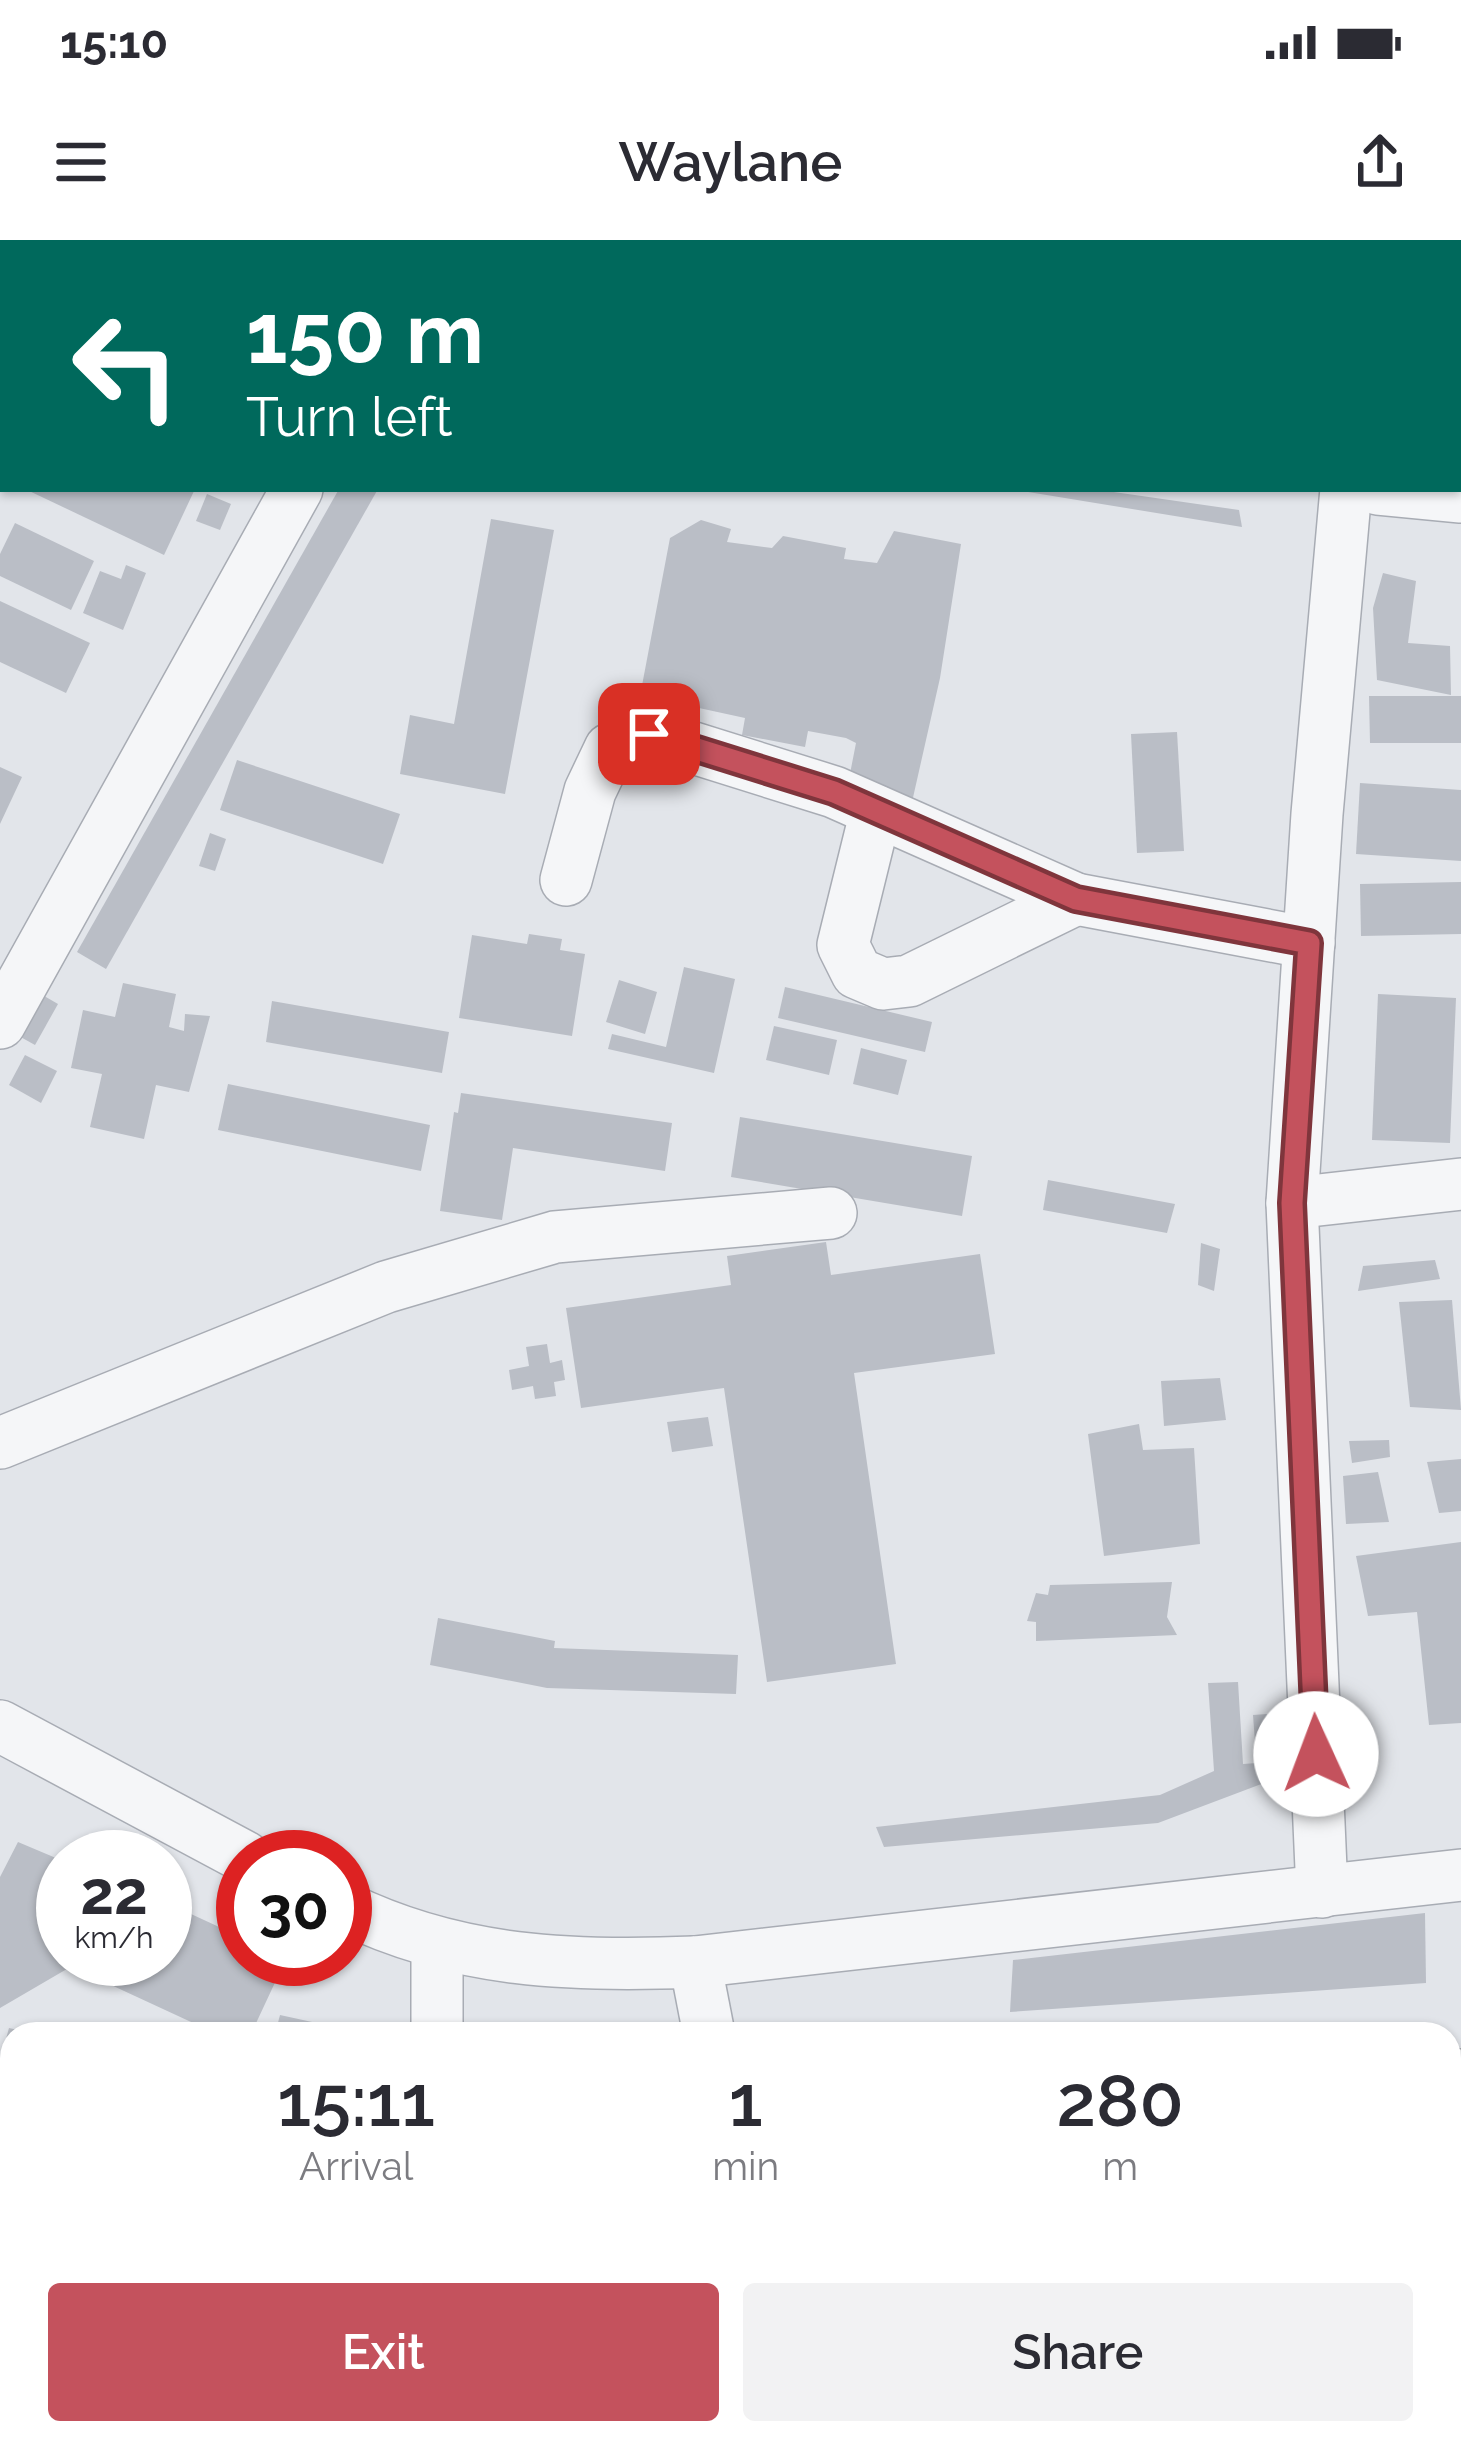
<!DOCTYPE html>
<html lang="en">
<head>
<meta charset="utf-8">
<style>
	body { margin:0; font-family:Raleway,sans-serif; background:#f2f2f3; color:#2b2b33; height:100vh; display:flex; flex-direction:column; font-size:45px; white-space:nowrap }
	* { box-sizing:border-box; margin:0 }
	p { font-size:39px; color:#7c7c81 }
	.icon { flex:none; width:66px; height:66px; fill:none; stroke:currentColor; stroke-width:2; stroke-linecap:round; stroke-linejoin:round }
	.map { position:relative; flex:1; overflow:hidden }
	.drawer { position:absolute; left:0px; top:1782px; width:1461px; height:423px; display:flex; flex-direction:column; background:#fff; border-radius:36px 36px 0 0; box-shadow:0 3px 9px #0004 }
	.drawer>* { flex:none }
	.banner { position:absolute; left:0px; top:0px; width:1461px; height:252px; box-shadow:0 3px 9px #0004; background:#00695c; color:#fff; overflow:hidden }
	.speed { position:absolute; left:36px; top:1590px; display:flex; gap:24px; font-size:60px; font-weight:700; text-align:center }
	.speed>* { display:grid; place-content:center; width:156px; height:156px; border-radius:50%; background:#fff; box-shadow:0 3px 9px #0004; line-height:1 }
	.speed small { font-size:30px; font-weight:400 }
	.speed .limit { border:18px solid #d22; background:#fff; color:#111 }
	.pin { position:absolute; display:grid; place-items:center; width:102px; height:102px; color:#fff; margin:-51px; border-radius:24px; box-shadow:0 6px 18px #0006 }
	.me { position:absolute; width:132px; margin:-66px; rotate:358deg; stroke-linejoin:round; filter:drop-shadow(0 0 9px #0008) }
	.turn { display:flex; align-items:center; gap:42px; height:252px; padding:0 48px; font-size:54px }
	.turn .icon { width:156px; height:156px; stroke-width:2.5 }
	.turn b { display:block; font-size:84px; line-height:102px }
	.eta { display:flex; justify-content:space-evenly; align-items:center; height:204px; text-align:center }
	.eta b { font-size:72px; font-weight:600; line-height:84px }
	.button { display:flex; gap:24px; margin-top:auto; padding:24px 48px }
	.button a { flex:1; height:138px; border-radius:12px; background:#c4525d; color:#fff; font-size:48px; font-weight:600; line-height:138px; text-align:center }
	.button a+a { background:#f2f2f3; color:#2b2b33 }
	.status { display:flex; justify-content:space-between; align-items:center; height:84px; padding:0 60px; background:#fff; direction:ltr }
	.status svg { height:33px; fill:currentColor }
	header { display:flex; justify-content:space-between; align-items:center; height:156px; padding:0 48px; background:#fff; font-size:54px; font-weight:600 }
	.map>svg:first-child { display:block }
</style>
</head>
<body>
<div class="status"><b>15:10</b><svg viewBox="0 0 49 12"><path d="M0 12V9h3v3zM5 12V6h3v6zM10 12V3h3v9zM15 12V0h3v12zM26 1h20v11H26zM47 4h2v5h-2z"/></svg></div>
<header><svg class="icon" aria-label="menu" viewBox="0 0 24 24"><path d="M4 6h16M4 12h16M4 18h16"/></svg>Waylane<svg class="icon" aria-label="share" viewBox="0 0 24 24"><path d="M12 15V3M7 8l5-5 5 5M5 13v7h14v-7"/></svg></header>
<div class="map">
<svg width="1461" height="2204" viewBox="0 0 1461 2204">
	<rect width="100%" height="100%" fill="#e2e5ea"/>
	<g fill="#babec6">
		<path d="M25 249H191L194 251 164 315Z"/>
		<path d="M339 249H378L106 729 77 712Z"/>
		<path d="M1010 249H1093L1239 270 1242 287Z"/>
		<path d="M207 254 231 264 220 290 196 281Z"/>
		<path d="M491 279 554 290 505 554 400 534 410 475 454 484Z"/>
		<path d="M701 280 731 289 727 302 772 308 783 296 846 308 844 319 877 323 894 291 961 304 940 438 912 562 847 549 856 503 846 498 808 491 805 507 742 495 745 478 699 468 696 487 663 481 668 461 640 456 670 298Z"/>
		<path d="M15 283 94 321 71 370 0 336V314Z"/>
		<path d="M126 325 146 333 123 390 83 373 100 331 121 339Z"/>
		<path d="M1383 333 1416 341 1408 403 1450 406 1451 455 1377 440 1373 368Z"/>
		<path d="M0 361 90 403 66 453 0 422Z"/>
		<path d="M1369 456H1461V503H1370Z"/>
		<path d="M1177 492 1184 611 1137 613 1131 494Z"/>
		<path d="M237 520 400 574 383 624 220 570Z"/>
		<path d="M0 527 22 537 0 584Z"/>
		<path d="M1360 543 1461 550V621L1356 614Z"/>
		<path d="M210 593 226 599 215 631 199 626Z"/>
		<path d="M1461 642V694L1361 696 1360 644Z"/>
		<path d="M529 694 562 699 560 710 585 714 572 796 459 778 472 695 527 704Z"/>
		<path d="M684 727 735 739 714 833 608 809 612 794 666 807Z"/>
		<path d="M619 740 657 752 645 794 606 782Z"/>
		<path d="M123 743 176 754 169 787 184 791 185 774 210 776 189 852 156 845 144 899 90 887 102 834 71 828 83 770 115 777Z"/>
		<path d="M785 747 932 782 925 812 778 778Z"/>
		<path d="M39 753 58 764 35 805 17 795Z"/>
		<path d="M1378 754 1456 758 1450 903 1372 900Z"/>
		<path d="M272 761 449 792 442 833 266 802Z"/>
		<path d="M774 786 837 800 829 835 766 820Z"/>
		<path d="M861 808 907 820 898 855 853 844Z"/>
		<path d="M25 815 57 831 41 863 9 845Z"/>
		<path d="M228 844 430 885 421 931 218 890Z"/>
		<path d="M461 853 672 883 665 931 513 908 502 980 440 971 454 872 458 873Z"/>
		<path d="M740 877 972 916 962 976 731 937Z"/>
		<path d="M1048 940 1175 964 1167 993 1043 970Z"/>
		<path d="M826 1002 831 1035 980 1014 995 1114 854 1133 896 1424 767 1442 724 1148 581 1168 566 1068 731 1045 727 1016Z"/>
		<path d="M1201 1003 1220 1009 1214 1051 1198 1045Z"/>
		<path d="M1435 1020 1440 1039 1358 1051 1363 1026Z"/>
		<path d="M1452 1060 1461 1170 1410 1167 1399 1062Z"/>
		<path d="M547 1104 550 1123 562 1120 565 1140 554 1142 556 1156 535 1159 533 1146 512 1150 509 1130 529 1126 526 1107Z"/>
		<path d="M1220 1138 1226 1180 1164 1186 1161 1141Z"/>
		<path d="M708 1177 713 1206 672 1212 667 1182Z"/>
		<path d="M1139 1184 1143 1210 1194 1208 1200 1304 1104 1316 1088 1194Z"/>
		<path d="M1389 1200 1390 1217 1352 1223 1349 1201Z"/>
		<path d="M1461 1219V1271L1439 1273 1427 1222Z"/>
		<path d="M1378 1232 1389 1282 1346 1284 1343 1236Z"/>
		<path d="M1461 1302V1483L1429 1485 1417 1372 1368 1376 1356 1316Z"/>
		<path d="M1172 1342 1167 1377 1177 1395 1036 1401V1382L1027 1381 1036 1353 1048 1355 1050 1345Z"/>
		<path d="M438 1378 555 1401 554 1408 738 1415 736 1454 547 1448 430 1425Z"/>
		<path d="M1238 1442 1243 1524 1257 1523 1264 1543 1158 1583 884 1607 876 1587 1160 1555 1214 1531 1208 1443Z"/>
		<path d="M1267 1474 1270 1514 1256 1516 1253 1475Z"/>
		<path d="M18 1602 63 1621V1719H84L0 1768V1637Z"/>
		<path d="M165 1662 243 1698V1719H286L251 1794H217L96 1738 104 1719H165Z"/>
		<path d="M1425 1673 1426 1743 1010 1772 1013 1720Z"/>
		<path d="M280 1775 335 1787 333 1794H275Z"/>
		<path d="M9 1788 27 1792 12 1794V1888L0 1883V1820Z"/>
		<path d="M0 1974H7L12 2065V2117L0 2118Z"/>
		<path d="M12 2173V2193H25L26 2204H0V2175Z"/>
		<path d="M57 2193H197L198 2204H59Z"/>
		<path d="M591 2193H670L672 2204H593Z"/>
	</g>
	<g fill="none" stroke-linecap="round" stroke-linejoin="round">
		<g stroke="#a8acb4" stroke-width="54">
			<g id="minor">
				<path d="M435 3 437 0"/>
				<path d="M1378 249 1461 257"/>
				<path d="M876 571 843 705 857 733 883 744 909 741 1076 659"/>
				<path d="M566 640 590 551 610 509 649 494 834 552 1076 659 1309 703"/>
				<path d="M0 783 297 249"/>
				<path d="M1292 963 1461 944"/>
				<path d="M0 1203 386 1047 555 997 831 973"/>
				<path d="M0 1486 245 1617"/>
				<path d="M1322 1652 1292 963 1317 574 1346 249"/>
				<path d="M345 1668C458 1723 572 1727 695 1722L1461 1635"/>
				<path d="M695 1722 709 1794"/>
				<path d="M437 1794V1704"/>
				<path d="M1449 1836 1461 1835"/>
				<path d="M0 1946 12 1948"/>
				<path d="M788 2193 790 2204"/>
				<path d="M1052 2193 1058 2204"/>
				<path d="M480 2204 483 2193"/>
			</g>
		</g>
		<use href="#minor" stroke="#f5f6f8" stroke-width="51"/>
	</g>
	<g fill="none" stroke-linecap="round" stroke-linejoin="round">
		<g stroke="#7f353c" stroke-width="30">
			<path id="route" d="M649 494 834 552 1076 659 1309 703 1292 963 1316 1514"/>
		</g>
		<use href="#route" stroke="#c4525d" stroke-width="21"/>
	</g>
</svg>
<div class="speed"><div>22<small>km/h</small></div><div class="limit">30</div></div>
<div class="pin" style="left:649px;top:494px;background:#d93025"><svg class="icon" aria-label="arrive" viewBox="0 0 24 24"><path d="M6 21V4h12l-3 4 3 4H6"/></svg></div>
<svg class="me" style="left:1316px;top:1514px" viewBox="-20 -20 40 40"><circle r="19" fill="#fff"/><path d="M0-13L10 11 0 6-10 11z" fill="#c4525d"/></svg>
<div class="banner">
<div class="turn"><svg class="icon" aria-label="left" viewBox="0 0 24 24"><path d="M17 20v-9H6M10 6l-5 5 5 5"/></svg><div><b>150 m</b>Turn left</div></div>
</div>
<section class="drawer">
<div class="eta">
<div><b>15:11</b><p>Arrival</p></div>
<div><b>1</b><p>min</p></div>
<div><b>280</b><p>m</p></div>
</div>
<div class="button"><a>Exit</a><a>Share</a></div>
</section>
</div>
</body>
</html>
